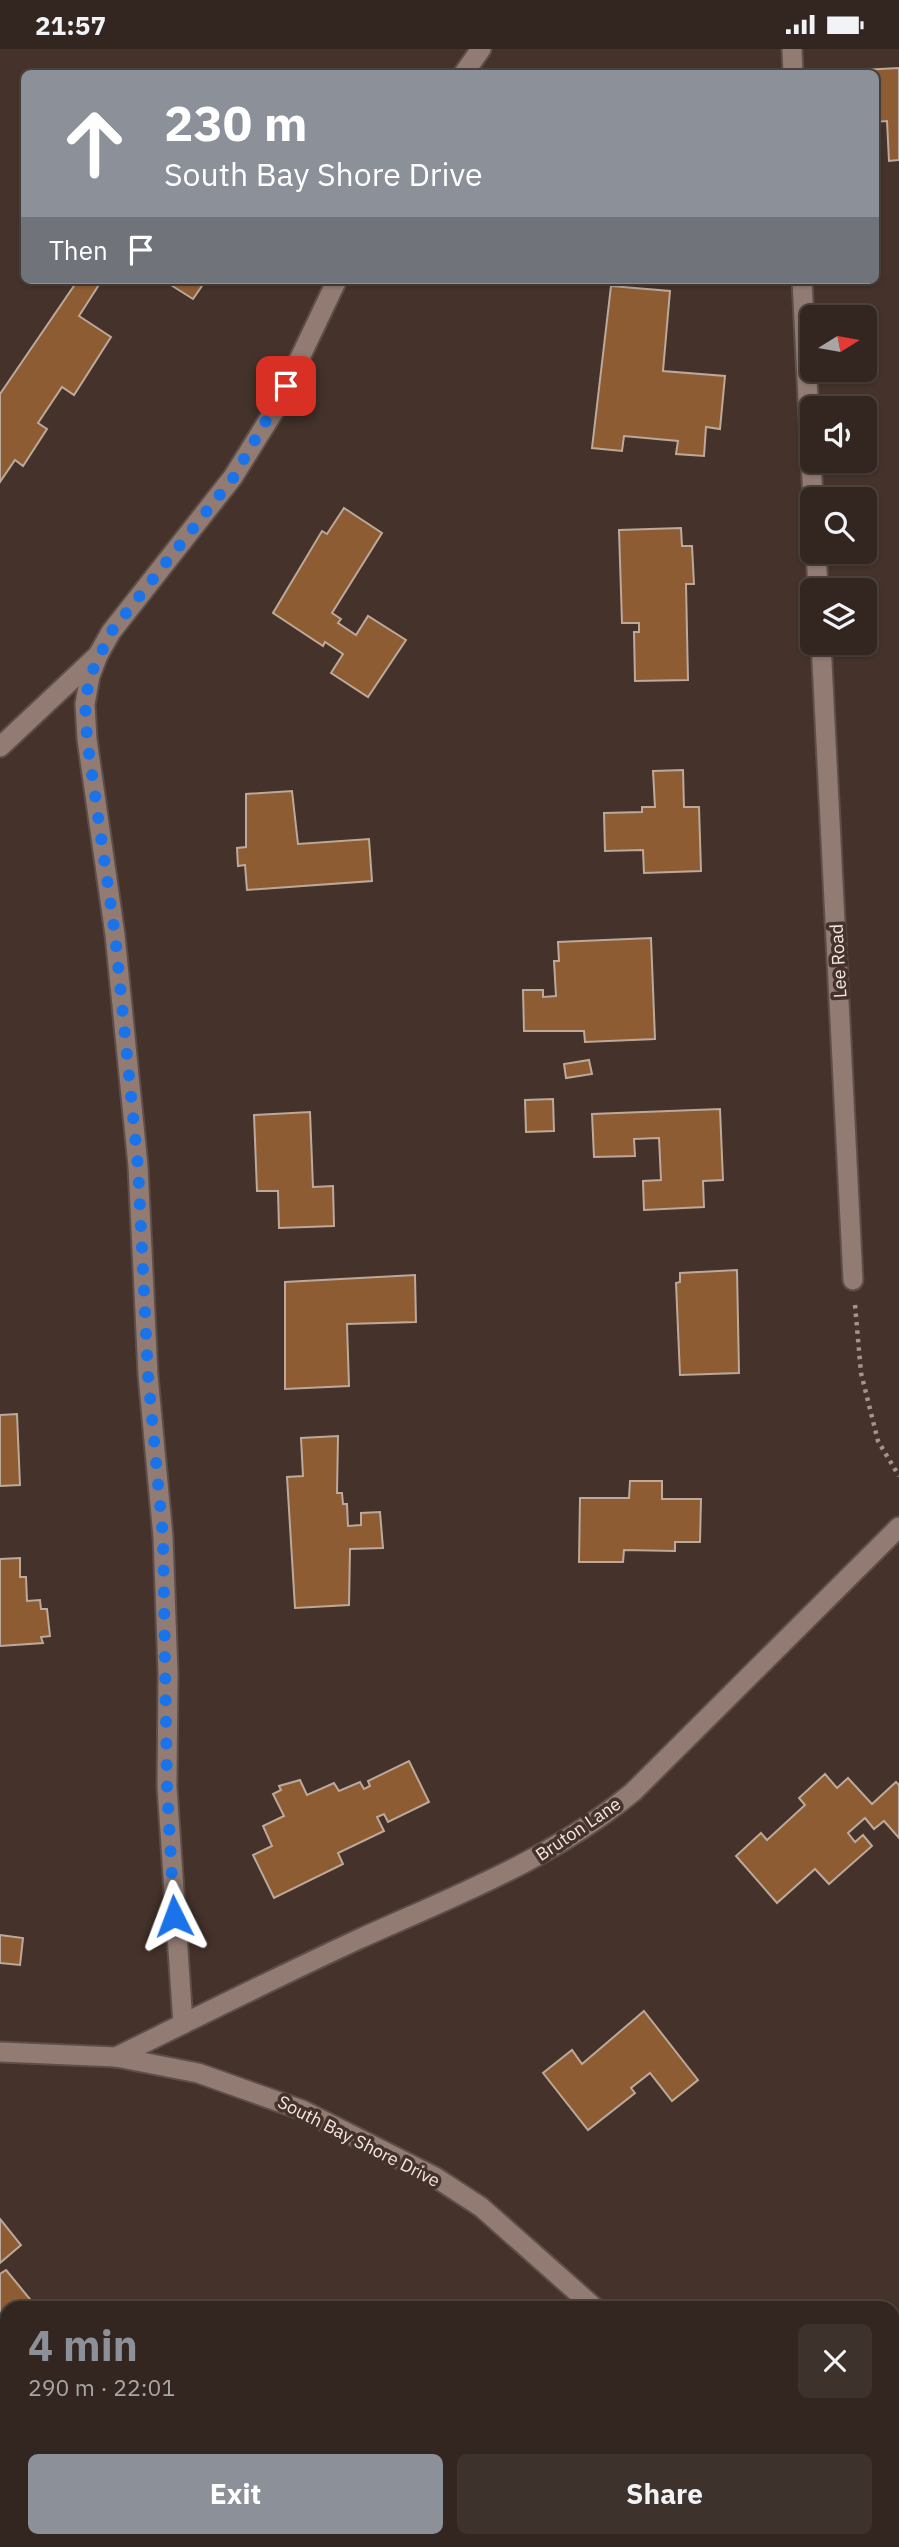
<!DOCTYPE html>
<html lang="en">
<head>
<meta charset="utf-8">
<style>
	body { margin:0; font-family:"IBM Plex Sans",sans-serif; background:#3e322d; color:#f1f3f6; height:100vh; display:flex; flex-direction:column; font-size:26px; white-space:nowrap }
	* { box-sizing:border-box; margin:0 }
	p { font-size:23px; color:#a9a5a5 }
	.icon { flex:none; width:38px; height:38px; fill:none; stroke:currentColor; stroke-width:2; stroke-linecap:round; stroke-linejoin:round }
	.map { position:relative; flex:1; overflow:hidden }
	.drawer { position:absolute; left:0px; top:2252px; width:900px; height:247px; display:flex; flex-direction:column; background:#332620; border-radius:21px 21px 0 0; box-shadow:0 2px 5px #0004,0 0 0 2px #4e433e }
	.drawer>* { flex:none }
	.guide { position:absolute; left:21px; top:21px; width:858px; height:214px; border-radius:10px; box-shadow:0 2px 5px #0004,0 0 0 2px #4e433e; background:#8c9099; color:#fff; overflow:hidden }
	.needle { width:46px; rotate:79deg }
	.buttons { position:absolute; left:800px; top:256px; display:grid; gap:14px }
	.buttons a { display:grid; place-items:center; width:77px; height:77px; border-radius:10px; background:#332620; box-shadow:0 2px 5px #0004,0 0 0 2px #4e433e; font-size:35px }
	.pin { position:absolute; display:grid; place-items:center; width:60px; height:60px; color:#fff; margin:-30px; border-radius:14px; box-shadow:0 4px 10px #0006 }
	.me { position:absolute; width:77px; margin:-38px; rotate:357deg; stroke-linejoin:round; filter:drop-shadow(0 0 5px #0008) }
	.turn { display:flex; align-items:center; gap:24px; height:147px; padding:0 28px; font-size:32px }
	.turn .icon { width:91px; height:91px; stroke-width:2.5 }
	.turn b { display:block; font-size:49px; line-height:60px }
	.then { display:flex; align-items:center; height:66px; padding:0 28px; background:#0003; gap:14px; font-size:26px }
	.round { display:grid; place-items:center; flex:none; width:74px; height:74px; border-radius:10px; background:#3e322d }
	.headline { display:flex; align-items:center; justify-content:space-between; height:119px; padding:0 28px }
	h1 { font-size:42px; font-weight:800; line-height:52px; color:#8c9099 }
	.button { display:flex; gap:14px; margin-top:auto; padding:14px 28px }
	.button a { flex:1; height:80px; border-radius:10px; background:#8c9099; color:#fff; font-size:28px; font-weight:800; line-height:80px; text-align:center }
	.button a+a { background:#3e322d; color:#f1f3f6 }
	.status { display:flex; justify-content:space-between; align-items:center; height:49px; padding:0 35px; background:#332620; direction:ltr }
	.status svg { height:19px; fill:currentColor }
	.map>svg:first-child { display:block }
</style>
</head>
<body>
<div class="status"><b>21:57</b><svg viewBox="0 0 49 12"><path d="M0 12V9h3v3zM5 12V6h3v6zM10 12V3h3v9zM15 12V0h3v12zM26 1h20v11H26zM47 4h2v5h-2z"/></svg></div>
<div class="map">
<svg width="899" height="2498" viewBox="0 0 899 2498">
	<defs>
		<pattern id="water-ripples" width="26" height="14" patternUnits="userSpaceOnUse" patternTransform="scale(1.75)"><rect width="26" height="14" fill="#001d46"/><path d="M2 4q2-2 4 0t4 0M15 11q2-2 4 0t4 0" fill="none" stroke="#263e60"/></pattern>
	</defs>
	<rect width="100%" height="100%" fill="#44322b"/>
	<path fill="url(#water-ripples)" d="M0 2466 7 2467V2492H390L383 2498H0Z"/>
	<g fill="#8e5c33" stroke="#bca99b" stroke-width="2">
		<path d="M899 19V111L889 112 887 72 875 73V24H862V21Z"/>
		<path d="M78 231H102L79 267 111 288 74 346 62 338 38 374 47 380 23 417 15 411 0 433V345Z"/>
		<path d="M163 231H206L193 250Z"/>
		<path d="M611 237 670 242 663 322 725 327 720 380 706 378 704 407 676 405 678 392 624 387 622 402 592 399Z"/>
		<path d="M344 459 382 484 332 564 341 570 338 574 356 586 368 567 406 591 368 648 331 624 343 605 325 593 323 597 273 564 322 482 327 485Z"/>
		<path d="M681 479 682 497H692L694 535H686L688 631 635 632 634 583H639V574H622L619 481Z"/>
		<path d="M683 721 684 758H699L701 822 644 824 643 801 605 802 604 764 642 763V758H655L653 722Z"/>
		<path d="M292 742 298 795 369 790 372 832 247 841 245 816 238 817 237 799 246 798V745Z"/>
		<path d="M651 889 655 990 585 993 584 982H524L523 941H543V948L556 947 554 912H559L558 893Z"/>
		<path d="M589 1011 592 1025 566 1029 564 1015Z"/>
		<path d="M553 1050 554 1082 526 1083 525 1051Z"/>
		<path d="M720 1060 723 1131 703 1132 704 1158 644 1161 643 1132 661 1131 659 1089 634 1090 635 1107 594 1108 592 1065Z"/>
		<path d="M310 1063 313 1138 333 1137 334 1177 279 1179 278 1142H257L254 1066Z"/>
		<path d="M737 1221 739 1324 680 1326 676 1234 680 1233V1224Z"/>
		<path d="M415 1226 416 1273 347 1275 349 1337 285 1340V1233Z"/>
		<path d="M17 1365 20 1436 0 1437V1366Z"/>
		<path d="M338 1387 337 1444H342L343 1455H347L348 1477 361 1476V1464L380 1463 383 1499 350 1500 349 1556 295 1559 287 1428 303 1427 301 1389Z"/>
		<path d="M630 1432H662V1450H701L700 1493H675V1502L624 1501 623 1513H579L580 1449H629Z"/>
		<path d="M20 1509V1528H26L27 1552 40 1551 41 1560H47L50 1587 41 1588 43 1594 0 1597V1510Z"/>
		<path d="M409 1712 429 1753 388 1773 384 1765 377 1768 384 1782 338 1804 343 1815 274 1849 253 1806 272 1797 263 1777 284 1767 273 1745 281 1741 279 1737 300 1731 307 1746 334 1734 339 1742 360 1733 364 1740 370 1737 368 1732Z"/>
		<path d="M825 1725 837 1739 848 1729 872 1755 896 1733 899 1736V1789L884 1772 874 1780 865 1769 848 1784 855 1793 863 1786 872 1797 829 1835 815 1820 777 1854 736 1807 761 1784 767 1791 805 1756 799 1749Z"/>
		<path d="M0 1886 23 1889 20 1916 0 1914Z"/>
		<path d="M644 1962 698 2031 672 2052 650 2024 631 2039 635 2044 588 2081 543 2024 572 2001 582 2015Z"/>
		<path d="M0 2170 21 2196 0 2214Z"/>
		<path d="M6 2221 34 2255 29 2259H7V2294L0 2285V2225Z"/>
		<path d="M589 2492H610L611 2498H582L581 2495Z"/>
	</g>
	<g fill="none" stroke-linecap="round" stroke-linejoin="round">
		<g stroke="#5e4e49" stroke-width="23">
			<g id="minor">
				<path d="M792 0 793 24"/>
				<path d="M464 24 481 0"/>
				<path d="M802 231 813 450"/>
				<path d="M816 502 818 541"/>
				<path d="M821 593 853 1231"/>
				<path d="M98 606 90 627 85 655 87 690 115 886 138 1117 148 1326 163 1488 168 1624 167 1738 183 1975"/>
				<path d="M0 698 98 606 111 583 233 428 276 359 337 231"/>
				<path d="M0 2003 116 2008 198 2024 302 2061 435 2128 481 2158 595 2259"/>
				<path d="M116 2008C197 1968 277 1928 359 1890 454 1847 552 1810 633 1743L899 1478"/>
				<path d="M747 2492 750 2498"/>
			</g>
		</g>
		<path stroke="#a3948f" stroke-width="4.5" stroke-dasharray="3.5 5" stroke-linecap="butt" d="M855 1256 861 1324 878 1392 899 1427"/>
		<use href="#minor" stroke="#917b73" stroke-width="19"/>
	</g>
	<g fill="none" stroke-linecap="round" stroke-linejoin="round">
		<path stroke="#1a73e8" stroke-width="12" stroke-dasharray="0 21.6" d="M174 1867 167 1738 163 1488 148 1326 138 1117 115 886 87 690 85 654 90 627 111 583 233 429 286 337"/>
	</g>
	<g text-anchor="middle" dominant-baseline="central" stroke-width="7" stroke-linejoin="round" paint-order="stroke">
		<g font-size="18" fill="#f2e6e2" stroke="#44322b">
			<text transform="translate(838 912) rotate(-93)">Lee Road</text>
			<text transform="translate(578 1780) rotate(-34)">Bruton Lane</text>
			<text transform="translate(359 2092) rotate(27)">South Bay Shore Drive</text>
		</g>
	</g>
</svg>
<div class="buttons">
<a><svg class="needle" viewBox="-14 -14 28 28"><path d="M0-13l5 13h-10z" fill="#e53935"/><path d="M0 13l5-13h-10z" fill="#a9a5a5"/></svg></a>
<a><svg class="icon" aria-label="sound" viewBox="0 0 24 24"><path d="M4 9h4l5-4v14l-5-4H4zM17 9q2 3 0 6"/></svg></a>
<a><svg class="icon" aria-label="search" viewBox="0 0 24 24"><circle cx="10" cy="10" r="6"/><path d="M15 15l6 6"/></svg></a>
<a><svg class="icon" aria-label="layers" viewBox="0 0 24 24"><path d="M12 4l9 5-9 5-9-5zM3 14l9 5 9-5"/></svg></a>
</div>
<div class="pin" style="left:286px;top:337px;background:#d93025"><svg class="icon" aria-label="arrive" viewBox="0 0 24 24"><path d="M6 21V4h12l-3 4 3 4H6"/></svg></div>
<svg class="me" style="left:174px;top:1867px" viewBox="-20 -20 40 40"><path d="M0-17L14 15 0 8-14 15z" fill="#1a73e8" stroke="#fff" stroke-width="4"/></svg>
<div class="guide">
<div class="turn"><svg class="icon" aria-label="ahead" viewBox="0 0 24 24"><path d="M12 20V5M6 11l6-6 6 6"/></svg><div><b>230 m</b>South Bay Shore Drive</div></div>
<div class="then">Then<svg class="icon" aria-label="arrive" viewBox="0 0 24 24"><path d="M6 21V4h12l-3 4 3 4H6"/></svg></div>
</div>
<section class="drawer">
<div class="headline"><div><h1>4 min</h1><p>290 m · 22:01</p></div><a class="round"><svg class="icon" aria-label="close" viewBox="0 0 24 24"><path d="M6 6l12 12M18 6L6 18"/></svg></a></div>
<div class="button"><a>Exit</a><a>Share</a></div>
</section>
</div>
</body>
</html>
